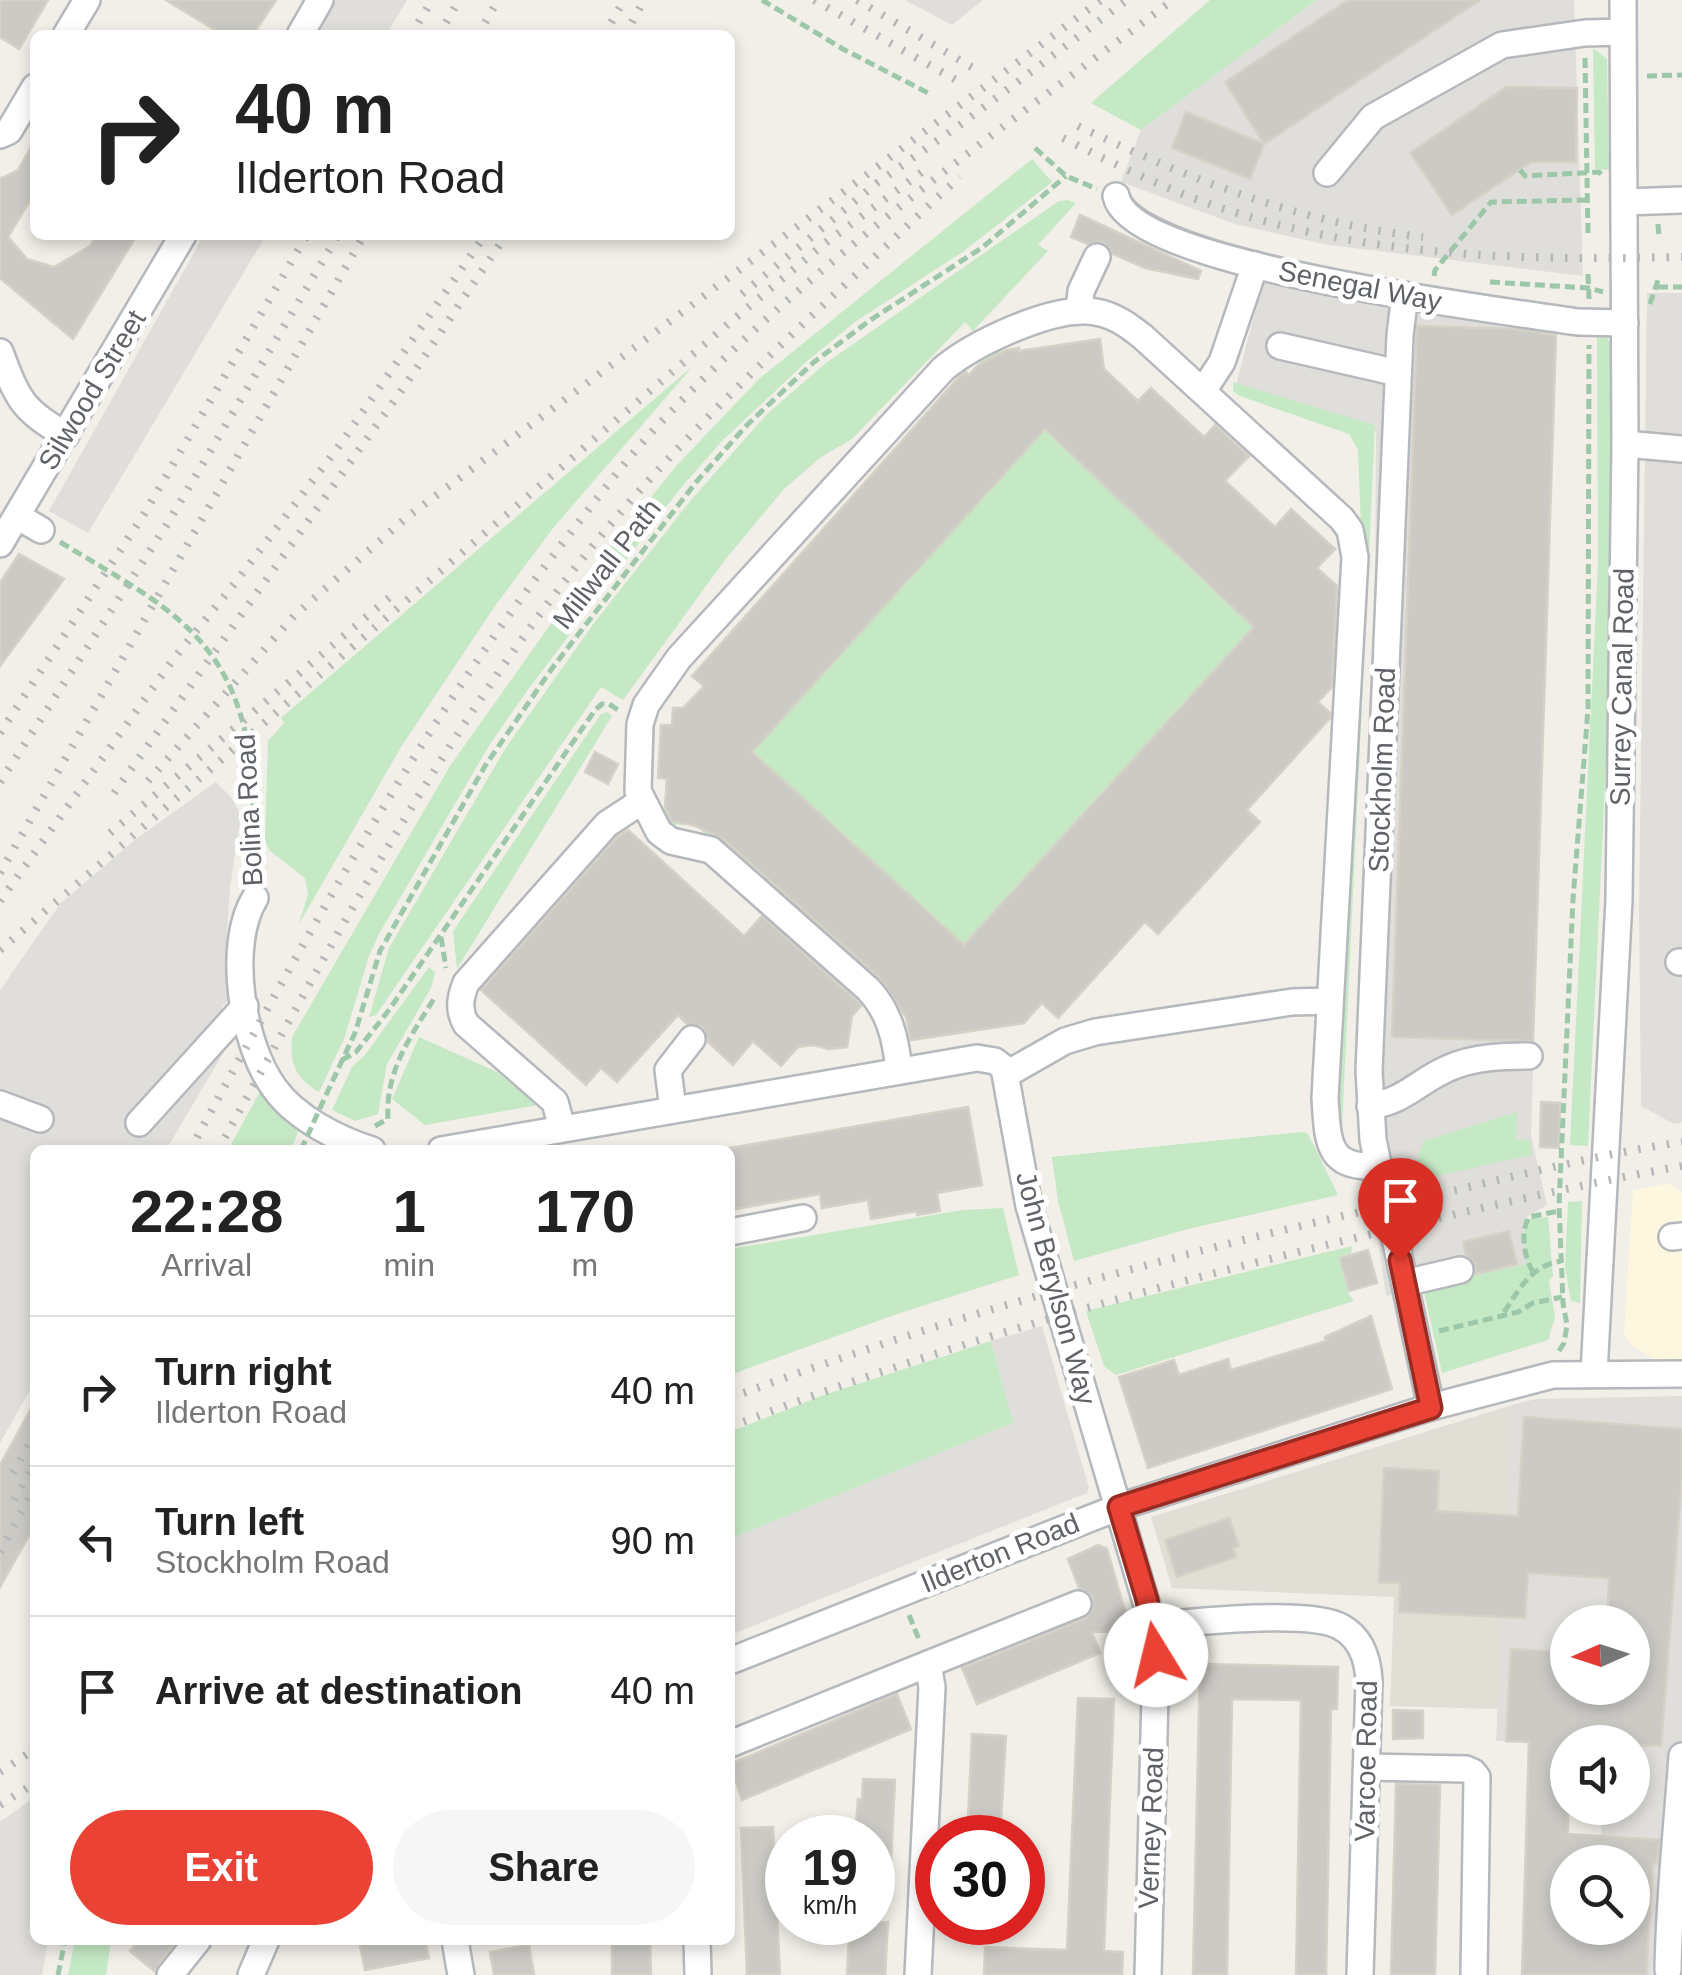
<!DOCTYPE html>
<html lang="en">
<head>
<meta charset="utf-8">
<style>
	body { margin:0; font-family:Helvetica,sans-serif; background:#f6f6f6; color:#222; height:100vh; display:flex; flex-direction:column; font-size:38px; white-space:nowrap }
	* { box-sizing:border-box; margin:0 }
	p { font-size:32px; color:#767676 }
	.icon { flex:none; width:55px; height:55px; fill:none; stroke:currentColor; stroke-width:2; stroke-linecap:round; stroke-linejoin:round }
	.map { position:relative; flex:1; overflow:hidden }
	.side { position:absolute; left:30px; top:1145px; width:705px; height:800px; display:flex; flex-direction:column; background:#fff; border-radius:15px; box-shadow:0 5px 15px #0003 }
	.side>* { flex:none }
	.top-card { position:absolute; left:30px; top:30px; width:705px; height:210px; border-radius:15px; box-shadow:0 5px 15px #0003; background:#fff; color:#222; overflow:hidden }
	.needle { width:65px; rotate:267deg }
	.controls { position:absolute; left:1550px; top:1605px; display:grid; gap:20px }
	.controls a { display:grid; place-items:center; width:100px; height:100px; border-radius:50%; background:#fff; box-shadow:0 5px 15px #0003; font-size:50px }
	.speed { position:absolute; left:765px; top:1815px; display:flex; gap:20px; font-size:50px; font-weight:700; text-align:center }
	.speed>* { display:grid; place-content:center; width:130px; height:130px; border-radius:50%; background:#fff; box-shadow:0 5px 15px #0003; line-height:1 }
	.speed small { font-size:25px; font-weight:400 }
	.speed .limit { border:15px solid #d22; background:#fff; color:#111 }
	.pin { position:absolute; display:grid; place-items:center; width:85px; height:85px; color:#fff; margin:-102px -42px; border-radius:50% 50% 50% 0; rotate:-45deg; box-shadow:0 0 10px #0007 }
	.pin .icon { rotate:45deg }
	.me { position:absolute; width:110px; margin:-55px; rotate:351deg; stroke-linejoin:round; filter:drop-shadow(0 0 8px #0008) }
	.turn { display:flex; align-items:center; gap:35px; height:210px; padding:0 40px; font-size:45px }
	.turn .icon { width:130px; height:130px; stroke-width:2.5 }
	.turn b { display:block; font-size:70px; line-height:85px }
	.eta { display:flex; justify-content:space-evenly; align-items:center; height:170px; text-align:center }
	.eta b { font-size:60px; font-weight:700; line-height:70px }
	.cta { display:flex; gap:20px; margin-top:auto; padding:20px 40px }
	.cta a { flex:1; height:115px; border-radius:60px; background:#ea4335; color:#fff; font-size:40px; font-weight:700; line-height:115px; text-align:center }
	.cta a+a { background:#f6f6f6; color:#222 }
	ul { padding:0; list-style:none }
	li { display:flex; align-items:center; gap:30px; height:150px; padding:0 40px; border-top:2px solid #e0e0e0 }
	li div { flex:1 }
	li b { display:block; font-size:38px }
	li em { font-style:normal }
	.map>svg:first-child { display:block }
</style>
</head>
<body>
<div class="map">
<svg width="1682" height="1975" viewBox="0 0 1682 1975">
	<rect width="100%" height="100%" fill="#f1efe8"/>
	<path fill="#fef7e0" d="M1670 1183 1682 1193V1360L1656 1361 1629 1343 1624 1333 1633 1190Z"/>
	<g fill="#e0deda" fill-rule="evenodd">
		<path d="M336 0H407L386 35H316Z"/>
		<path d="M905 0H983L952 25Z"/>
		<path d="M1317 0H1574L1583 276 1328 245 1235 224 1121 182 1141 130Z"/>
		<path d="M204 235H266L88 533 49 511Z"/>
		<path d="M1221 241 1373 278 1582 309V332H1556L1531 1136 1547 1205 1523 1219 1527 1264 1422 1291 1386 1296 1363 1136 1360 992 1375 627 1376 431 1236 385 1262 285 1207 266Z"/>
		<path d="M1647 293H1682V1122L1674 1124 1641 1106 1639 911Z"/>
		<path d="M216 782 231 797 241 816 230 888 227 933 236 994 222 1006 232 1038 166 1150H35V1381L0 1443V990L60 904 136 839Z"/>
		<path d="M1042 1326 1089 1488 1087 1493 730 1635V1539L1013 1423 991 1341Z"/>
		<path d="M1682 1396V1883L1657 1884 1652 1975H1595L1597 1928H1632V1862H1600L1602 1808H1632V1742L1496 1741 1512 1405 1536 1399ZM1568 1622H1632V1688H1568Z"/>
		<path d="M35 1797V1940H48L42 1975H0V1822Z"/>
	</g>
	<path fill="#e1ded6" d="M1512 1405 1498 1709 1390 1706 1394 1597 1172 1588 1151 1517Z"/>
	<g fill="#c5e8c5">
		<path d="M1210 0H1317L1141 130 1091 103Z"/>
		<path d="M1593 48 1607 59 1609 170 1595 169Z"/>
		<path d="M1032 159 1052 182 964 251 855 322 806 362 722 441 679 490 527 691 490 744 379 934 369 956 344 1039 319 1092C296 1079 289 1063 292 1037L450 766 572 594 678 464 760 378Z"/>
		<path d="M1068 200 1076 203 1038 245 1048 251 973 331 965 322 852 439 821 457 784 489 725 560 623 700 601 687 376 1015 369 1017 389 948 505 749 594 623 691 500 767 414 826 363 1059 201Z"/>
		<path d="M1597 337H1607L1612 349 1615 523 1611 657 1588 1146 1570 1145 1598 564Z"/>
		<path d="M1100 339 1103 357 1098 363 1274 527 1291 509 1335 549 1318 568 1337 587 1335 684 1319 702 1333 715 1247 809 1260 822 1158 934 1145 923 1058 1018 1042 1003 1024 1023 909 1040 906 1017 690 820 684 825 663 824 666 780 658 778 661 725H672L673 708 692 709 704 686 692 676 965 371 969 374 989 352 1019 348 1022 369 1049 365 1047 347Z"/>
		<path d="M693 366 554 527 495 606 401 747 299 924 308 894 305 878 269 850 265 839 268 741 284 723 281 718Z"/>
		<path d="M1233 382 1375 425 1342 1129H1336L1363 580 1358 450 1349 434 1240 396 1233 391Z"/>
		<path d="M607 712 612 716 457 969 453 931 601 714Z"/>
		<path d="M429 967 435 973 431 988 387 1064 378 1114 355 1121 332 1110 352 1067 365 1055Z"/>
		<path d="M419 1037 497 1072 538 1105 425 1125 392 1099Z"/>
		<path d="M262 1088 300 1127 291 1150H228Z"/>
		<path d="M1517 1112 1516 1140H1530L1532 1155 1419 1180 1418 1157 1424 1141Z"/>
		<path d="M1303 1132 1308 1134 1338 1195 1188 1229 1074 1261 1058 1201 1052 1157Z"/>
		<path d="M1582 1201 1580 1303 1571 1301 1565 1268 1568 1202Z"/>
		<path d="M1003 1208 1019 1275 894 1315 730 1375V1249L963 1210Z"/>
		<path d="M1548 1217 1553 1276 1549 1281 1555 1318 1548 1340 1442 1373 1423 1287 1526 1264 1523 1219Z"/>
		<path d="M1352 1246 1351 1254 1339 1257 1348 1293 1354 1301 1116 1375 1104 1366 1086 1311Z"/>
		<path d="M991 1341 1013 1423 730 1539V1432L824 1395Z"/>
		<path d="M75 1940H111L106 1975H68Z"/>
	</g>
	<g fill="#cccac5" stroke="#d6d1c6" stroke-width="2.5" fill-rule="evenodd">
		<path d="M0 0H48L19 49 0 37Z"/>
		<path d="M166 0H276L253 35H223Z"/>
		<path d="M1348 0H1480L1264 144 1225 82Z"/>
		<path d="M1506 87 1577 88 1576 162H1531L1452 215 1410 153Z"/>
		<path d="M1186 112 1264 144 1250 179 1172 148Z"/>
		<path d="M35 140V192L8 237 27 259 54 267 90 246 97 235H137L73 339 0 278V179L18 170Z"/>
		<path d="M1080 215 1201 271 1198 279 1145 268 1113 254 1103 242 1088 244 1071 237Z"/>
		<path d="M1417 326 1516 329 1556 335 1533 1041 1392 1037Z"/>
		<path d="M1100 339 1104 369 1138 401 1151 388 1204 437 1215 425 1249 456 1225 481 1275 527 1291 509 1335 549 1317 568 1337 586 1332 687 1318 702 1330 713V718L1247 810 1260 822 1158 934 1145 922 1058 1018 1042 1003 1024 1023 911 1040 906 1017 879 977 722 838 696 826 672 821 665 807 667 779 658 778 661 725H672L673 708H683L704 686 692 676 959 377 966 372 969 375 978 365 1007 350 1019 348V351ZM1045 429 1254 627 964 945 752 752Z"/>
		<path d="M19 554 64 579 0 666V583Z"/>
		<path d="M595 752 618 764 608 784 585 772Z"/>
		<path d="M628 830 744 936 762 916 856 1000 861 1006 852 1016 847 1047 828 1049 814 1045 798 1047 781 1066 753 1041 733 1065 708 1042 703 1027 687 1024 678 1015 617 1082 601 1068 586 1085 481 990 618 836Z"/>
		<path d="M1541 1102 1560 1103 1559 1148 1540 1147Z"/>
		<path d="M968 1107 982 1185 937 1193 940 1211 917 1215V1211L871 1219 868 1200 822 1208 820 1194 730 1210V1148Z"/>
		<path d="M1509 1231 1517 1264 1476 1274 1475 1265 1466 1255 1463 1242Z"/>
		<path d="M1368 1250 1377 1283 1349 1291 1340 1258Z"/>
		<path d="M1371 1316 1392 1389 1148 1468 1119 1377 1174 1360 1179 1375 1228 1359 1231 1370 1326 1341 1325 1337Z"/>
		<path d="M35 1401V1525L0 1587V1465Z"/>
		<path d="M1524 1417 1682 1429V1478L1661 1746 1632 1745V1742H1568V1834L1659 1840 1657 1864H1653L1646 1975H1522L1529 1742 1506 1741 1511 1649 1568 1652V1688H1632V1622H1607L1609 1578 1528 1573 1525 1618 1399 1612 1400 1583 1379 1582 1384 1468 1439 1471 1437 1511 1518 1516ZM1568 1862H1632V1928H1565Z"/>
		<path d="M1229 1518 1239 1546 1233 1548 1236 1557 1177 1577 1165 1540Z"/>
		<path d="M1098 1545 1107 1549 1131 1631 1092 1632 1100 1653 977 1704 962 1668 1084 1619 1091 1613 1093 1597 1079 1588 1068 1559Z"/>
		<path d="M1200 1664 1338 1667 1337 1709H1331L1326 1975H1296L1301 1700 1232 1699 1227 1975H1193Z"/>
		<path d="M897 1694 911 1729 742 1800 730 1764Z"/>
		<path d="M1078 1698 1114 1699 1104 1951 1123 1952 1122 1975H984L985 1947 1067 1950Z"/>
		<path d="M1393 1710 1423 1711V1738L1393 1739Z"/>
		<path d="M972 1734 1006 1736 1000 1838H967Z"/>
		<path d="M863 1779 895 1780 889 1903H872V1838H855L858 1799 862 1800Z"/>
		<path d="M1396 1784 1440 1785 1435 1975H1391Z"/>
		<path d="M773 1827 780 1975H747L741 1828Z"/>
		<path d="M850 1922H888L885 1975H847Z"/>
		<path d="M139 1940H177L154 1971 130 1951Z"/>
		<path d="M359 1940H425L429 1958 365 1970Z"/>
		<path d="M612 1940H650L651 1975H612Z"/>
		<path d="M529 1945 534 1975H494L490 1952Z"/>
	</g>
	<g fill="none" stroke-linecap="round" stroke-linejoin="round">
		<path stroke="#ccccc8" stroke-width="25" stroke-dasharray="25 12" stroke-linecap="butt" d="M1384 1192 1395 1238"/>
		<g stroke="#b5b8bc" stroke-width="30">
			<g id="minor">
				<path d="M66 35 87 0"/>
				<path d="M300 35 320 0"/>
				<path d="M0 135 9 131 35 87"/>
				<path d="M1327 173 1373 117 1502 45 1585 33 1623 32"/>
				<path d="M1116 196C1130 266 1507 311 1578 322L1625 323"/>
				<path d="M1625 202 1682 200"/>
				<path d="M1079 311 1081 291 1097 257"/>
				<path d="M1280 346 1398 373"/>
				<path d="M0 352C17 397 21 410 66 435"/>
				<path d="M1203 391 1222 362 1255 265"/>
				<path d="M1625 444 1682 449"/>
				<path d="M17 516 41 530"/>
				<path d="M0 544 183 235"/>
				<path d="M255 898C226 945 242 1045 275 1089 296 1118 339 1140 372 1150"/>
				<path d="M1679 962H1682"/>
				<path d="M899 1071C896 1040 890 1012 868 989L711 850 671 841 659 832 638 791 640 724 646 705 679 658 943 369C974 343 1047 309 1087 311 1110 312 1127 324 1143 337L1342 519 1350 530 1355 557 1325 1098C1328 1141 1326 1169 1378 1166"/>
				<path d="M1007 1074 1065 1041 1095 1032 1292 1002 1330 1001"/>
				<path d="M0 1104 40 1119"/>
				<path d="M1370 1106C1404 1102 1418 1081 1449 1068 1473 1057 1503 1056 1529 1056"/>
				<path d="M673 1109 668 1070 692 1039"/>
				<path d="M139 1123 245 1006"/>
				<path d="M562 1128 555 1102 466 1024C458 1010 460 998 466 983L607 824 642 801"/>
				<path d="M441 1150 977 1058 995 1061 1004 1068 1029 1206 1153 1626 1156 1655 1148 1975"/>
				<path d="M1384 1192 1373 1140 1369 1071 1400 335 1405 295"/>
				<path d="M730 1232 803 1218"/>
				<path d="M1672 1237 1682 1236"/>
				<path d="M1395 1238 1431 1407"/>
				<path d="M1405 1283 1460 1270"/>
				<path d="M1594 1374 1619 900 1625 444 1623 0"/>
				<path d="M1153 1626C1192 1622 1310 1609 1341 1627 1361 1638 1368 1659 1369 1681L1360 1975"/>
				<path d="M730 1661 1119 1507 1431 1407 1553 1375 1682 1374"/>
				<path d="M730 1744 928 1664"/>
				<path d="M1367 1767 1466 1769 1473 1772 1477 1777 1474 1975"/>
				<path d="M455 1940 461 1975"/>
				<path d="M697 1940 698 1975"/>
				<path d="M1668 1970C1669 1898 1677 1828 1682 1756"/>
				<path d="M170 1975 198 1940"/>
				<path d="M251 1975 266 1940"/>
				<path d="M918 1975 932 1687 928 1664 1078 1604"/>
			</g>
		</g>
		<g stroke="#9cc7a9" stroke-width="5" stroke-dasharray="10 5" stroke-linecap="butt">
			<path d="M762 0 843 49 932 95"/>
			<path d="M1585 58 1588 235"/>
			<path d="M1647 76 1682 75"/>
			<path d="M1035 148 1066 176 1097 189"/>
			<path d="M1520 170 1525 176 1599 172 1602 175"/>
			<path d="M1658 224 1659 237"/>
			<path d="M1588 274 1589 299"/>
			<path d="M1434 276 1435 270 1491 202 1586 200"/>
			<path d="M1490 282 1589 288 1603 292"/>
			<path d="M1658 287H1682"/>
			<path d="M1650 304 1659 277"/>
			<path d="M60 542C171 609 240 639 253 782 255 813 248 844 252 874"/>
			<path d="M441 937 446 968"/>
			<path d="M342 1060 356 1052 389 1010 595 710 602 704H609L621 712"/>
			<path d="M326 1095 355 1033 380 951 485 766 553 667 697 481 747 425 814 362 872 319 983 247 1066 176"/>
			<path d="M375 1126 388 1119C385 1071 411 1036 435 997"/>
			<path d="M1533 1272C1524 1257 1520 1232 1529 1217L1559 1211"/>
			<path d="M1504 1312C1520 1289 1530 1266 1561 1261"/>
			<path d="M1439 1331 1518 1312 1533 1303 1562 1297"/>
			<path d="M1559 1351 1564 1343 1567 1325 1563 1303 1559 1205 1573 899 1588 709 1589 345"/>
			<path d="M909 1615 920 1642"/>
			<path d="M58 1975 65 1940"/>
		</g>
		<use href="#minor" stroke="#fff" stroke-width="25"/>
		<g stroke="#b6b7b8" stroke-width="8" stroke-dasharray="2.5 12" stroke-linecap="butt">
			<path d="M814 0 963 84"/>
			<path d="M857 0 980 72"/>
			<path d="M411 35 432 0"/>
			<path d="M439 35 459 0"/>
			<path d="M478 35 498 0"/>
			<path d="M604 35 624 0"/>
			<path d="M625 35 644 0"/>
			<path d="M1078 126C1189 179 1300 223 1423 237"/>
			<path d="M1063 138C1104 159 1145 179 1188 196 1347 257 1513 261 1682 257"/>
			<path d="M742 294 877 183 964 122 1127 0"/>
			<path d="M0 733 144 514 307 235"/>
			<path d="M148 781 294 616 406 518 1101 0"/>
			<path d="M0 782 166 526 338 235"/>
			<path d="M114 793 406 384 506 235"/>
			<path d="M110 833 397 591"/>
			<path d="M0 873 364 235"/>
			<path d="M0 901 175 657 235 583 339 446 485 235"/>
			<path d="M0 950 728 324 824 244 926 169"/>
			<path d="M190 1150C304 941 418 729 565 540 596 500 627 458 662 421 814 260 997 132 1173 0"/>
			<path d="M218 1150C323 960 424 768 555 594 645 474 751 371 861 270 894 239 926 207 960 177"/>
			<path d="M730 1398C956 1313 1187 1250 1422 1198 1509 1178 1594 1155 1682 1142"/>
			<path d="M730 1427C922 1352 1118 1296 1318 1247 1439 1218 1560 1188 1682 1166"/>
			<path d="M13 1473 35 1434"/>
			<path d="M14 1500 35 1462"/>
			<path d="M0 1552 35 1487"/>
			<path d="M0 1772 35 1749"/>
			<path d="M0 1805 35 1783"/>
		</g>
		<path stroke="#9cc7a9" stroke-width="5" stroke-dasharray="10 5" stroke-linecap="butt" d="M301 1150 326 1095"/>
	</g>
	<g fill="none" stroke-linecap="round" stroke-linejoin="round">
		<g stroke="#982c22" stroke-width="25">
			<path id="route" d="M1156 1655 1147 1600 1119 1507 1431 1408 1400 1260"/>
		</g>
		<use href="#route" stroke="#ea4335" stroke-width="18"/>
	</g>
	<g text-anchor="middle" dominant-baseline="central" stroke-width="10" stroke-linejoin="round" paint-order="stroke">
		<g font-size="28" fill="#5f6368" stroke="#fff">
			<text transform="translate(1360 286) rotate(11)">Senegal Way</text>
			<text transform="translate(92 390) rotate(-59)">Silwood Street</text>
			<text transform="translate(607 564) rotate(-52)">Millwall Path</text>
			<text transform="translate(1622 687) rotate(-89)">Surrey Canal Road</text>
			<text transform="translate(1382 770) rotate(-88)">Stockholm Road</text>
			<text transform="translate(249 810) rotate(-93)">Bolina Road</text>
			<text transform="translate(1056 1288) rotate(75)">John Berylson Way</text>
			<text transform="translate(1000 1553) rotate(-22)">Ilderton Road</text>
			<text transform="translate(1366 1761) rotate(-89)">Varcoe Road</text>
			<text transform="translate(1151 1828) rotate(-88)">Verney Road</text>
		</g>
	</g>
</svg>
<div class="controls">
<a><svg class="needle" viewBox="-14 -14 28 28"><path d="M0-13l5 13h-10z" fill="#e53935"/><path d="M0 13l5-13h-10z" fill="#767676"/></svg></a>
<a><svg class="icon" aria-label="sound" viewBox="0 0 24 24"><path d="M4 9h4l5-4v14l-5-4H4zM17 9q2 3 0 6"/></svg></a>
<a><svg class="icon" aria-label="search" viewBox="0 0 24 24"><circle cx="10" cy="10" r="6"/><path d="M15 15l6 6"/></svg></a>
</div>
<div class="speed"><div>19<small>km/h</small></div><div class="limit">30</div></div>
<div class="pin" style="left:1400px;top:1260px;background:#d93025"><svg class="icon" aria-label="arrive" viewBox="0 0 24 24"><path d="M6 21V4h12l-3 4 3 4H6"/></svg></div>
<svg class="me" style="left:1156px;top:1655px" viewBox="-20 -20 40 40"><circle r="19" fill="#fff"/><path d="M0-13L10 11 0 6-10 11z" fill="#ea4335"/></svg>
<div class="top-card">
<div class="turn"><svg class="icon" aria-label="right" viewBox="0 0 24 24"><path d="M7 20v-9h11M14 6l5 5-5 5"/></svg><div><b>40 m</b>Ilderton Road</div></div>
</div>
<section class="side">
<div class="eta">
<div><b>22:28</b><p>Arrival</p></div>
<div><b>1</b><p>min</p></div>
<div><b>170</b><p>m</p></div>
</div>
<ul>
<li><svg class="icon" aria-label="right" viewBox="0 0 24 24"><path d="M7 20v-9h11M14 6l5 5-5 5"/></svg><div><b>Turn right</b><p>Ilderton Road</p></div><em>40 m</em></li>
<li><svg class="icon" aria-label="left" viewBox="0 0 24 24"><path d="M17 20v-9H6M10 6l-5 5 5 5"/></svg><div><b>Turn left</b><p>Stockholm Road</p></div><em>90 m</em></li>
<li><svg class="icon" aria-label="arrive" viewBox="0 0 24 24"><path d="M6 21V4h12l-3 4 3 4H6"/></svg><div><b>Arrive at destination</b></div><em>40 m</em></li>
</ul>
<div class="cta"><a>Exit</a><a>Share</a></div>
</section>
</div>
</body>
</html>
